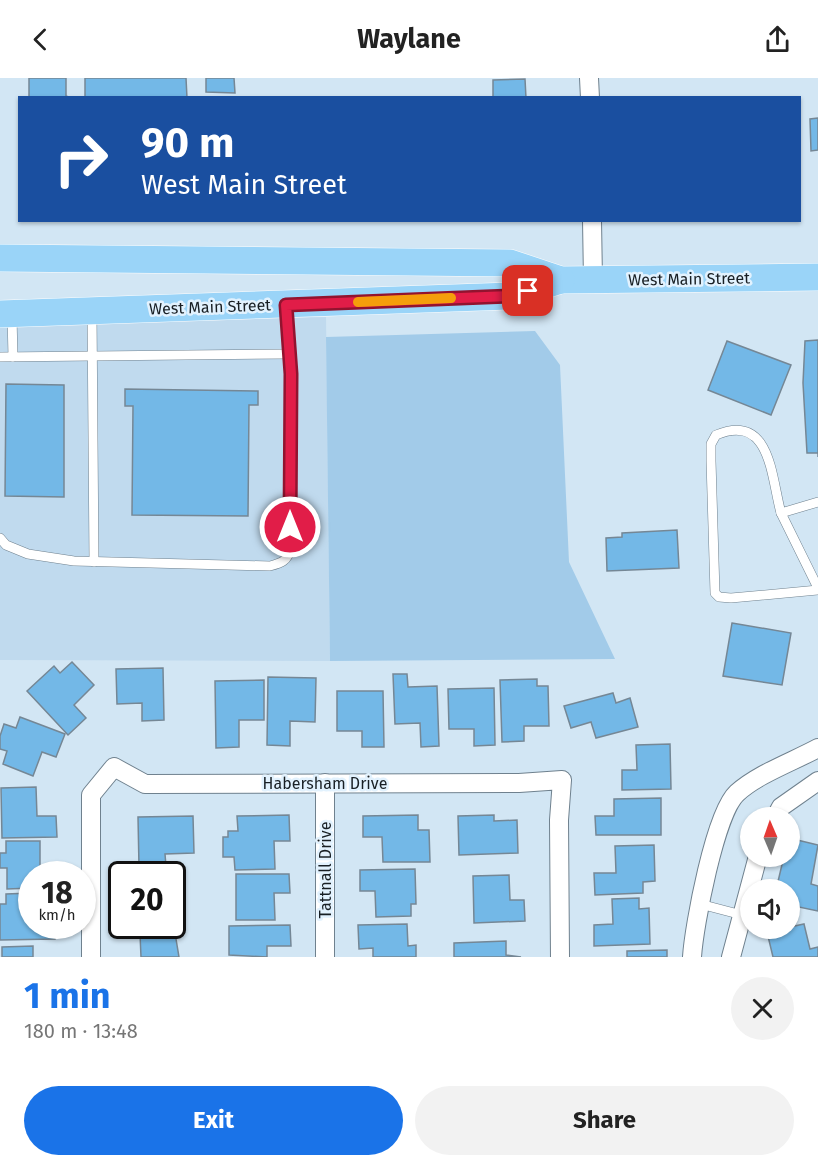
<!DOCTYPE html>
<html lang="en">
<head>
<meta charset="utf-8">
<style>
	body { margin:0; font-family:"Fira Sans",sans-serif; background:#f2f2f2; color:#222; height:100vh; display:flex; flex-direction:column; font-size:22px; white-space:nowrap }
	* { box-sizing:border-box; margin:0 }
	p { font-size:20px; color:#767676 }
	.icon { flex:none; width:33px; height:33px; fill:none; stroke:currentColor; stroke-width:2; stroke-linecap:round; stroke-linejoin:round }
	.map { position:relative; height:879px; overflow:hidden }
	.sheet { display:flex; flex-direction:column; background:#fff; flex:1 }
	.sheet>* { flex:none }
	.banner { position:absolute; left:18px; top:18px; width:783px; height:126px; border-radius:0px; box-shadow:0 2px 4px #0004; background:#1a4fa0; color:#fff; overflow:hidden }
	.needle { width:39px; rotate:358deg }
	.controls { position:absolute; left:740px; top:729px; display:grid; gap:12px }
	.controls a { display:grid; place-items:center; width:60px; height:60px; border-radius:50%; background:#fff; box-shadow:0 2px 4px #0004; font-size:30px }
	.speed { position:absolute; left:18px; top:783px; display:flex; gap:12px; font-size:30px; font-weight:700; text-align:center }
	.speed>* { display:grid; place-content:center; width:78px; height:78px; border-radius:50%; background:#fff; box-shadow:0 2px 4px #0004; line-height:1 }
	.speed small { font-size:15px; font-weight:400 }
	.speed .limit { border:3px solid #111; border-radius:9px; background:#fff; color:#111 }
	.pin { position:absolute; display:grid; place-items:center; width:51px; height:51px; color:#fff; margin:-26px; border-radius:12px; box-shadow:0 3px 9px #0006 }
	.me { position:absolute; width:66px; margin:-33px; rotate:0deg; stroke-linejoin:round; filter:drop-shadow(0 0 4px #0008) }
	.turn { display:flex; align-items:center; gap:21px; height:126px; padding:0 24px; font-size:27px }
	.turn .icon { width:78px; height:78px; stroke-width:2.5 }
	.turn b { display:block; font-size:42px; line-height:51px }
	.round { display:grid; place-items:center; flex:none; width:63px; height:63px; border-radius:32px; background:#f2f2f2 }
	.head { display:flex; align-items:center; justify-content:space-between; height:102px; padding:0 24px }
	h1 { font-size:36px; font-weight:700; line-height:45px; color:#1a73e8 }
	.cta { display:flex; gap:12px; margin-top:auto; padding:12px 24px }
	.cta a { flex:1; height:69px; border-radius:36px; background:#1a73e8; color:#fff; font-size:24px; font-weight:700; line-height:69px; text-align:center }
	.cta a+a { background:#f2f2f2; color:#222 }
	header { display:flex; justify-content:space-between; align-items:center; height:78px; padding:0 24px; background:#fff; font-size:27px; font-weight:700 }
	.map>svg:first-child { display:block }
</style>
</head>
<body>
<header><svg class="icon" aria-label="back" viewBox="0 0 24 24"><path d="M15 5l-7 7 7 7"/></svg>Waylane<svg class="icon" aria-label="share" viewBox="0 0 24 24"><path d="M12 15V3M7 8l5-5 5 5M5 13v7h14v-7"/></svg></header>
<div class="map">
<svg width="818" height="879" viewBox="0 0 818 879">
	<rect width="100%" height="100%" fill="#d2e6f4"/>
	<path fill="#c0daee" d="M326 239 330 583 0 582V247Z"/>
	<path fill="#a2cbe9" d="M535 253 560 287 569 484 615 581 330 583 326 259Z"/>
	<g fill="#73b8e7" stroke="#758795" stroke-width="1.5">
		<path d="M29 0H66V18L71 20H29Z"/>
		<path d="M85 0H186L187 20H85Z"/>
		<path d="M206 0H234L235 15 206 14Z"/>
		<path d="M525 1 526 20H493V2Z"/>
		<path d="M818 40V72L811 73 810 41Z"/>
		<path d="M818 262V379V375H807L803 305 805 263Z"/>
		<path d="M727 263 791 287 771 337 708 312Z"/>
		<path d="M6 306 64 307V419L5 418Z"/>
		<path d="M125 311 258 313V327H249L248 438 132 437 133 328H125Z"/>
		<path d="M677 452 679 490 607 493 606 460 622 459V455Z"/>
		<path d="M732 545 791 555 782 607 723 598Z"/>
		<path d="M72 584 94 607 74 627 86 640 68 657 27 613 54 588 60 595Z"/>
		<path d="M163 590 164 642 142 643V625L117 626 116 591Z"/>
		<path d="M393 596H407L408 609 437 608 439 668 421 669 420 645 395 646Z"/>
		<path d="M268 599 316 600 315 644 290 643V668L267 667Z"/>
		<path d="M537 601V608H548L549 648H524V663L502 664 500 602Z"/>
		<path d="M264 602V642H239V669L216 670 215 603Z"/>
		<path d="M494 610 495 667 474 668V651H449L448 611Z"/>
		<path d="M337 613H383L384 669H362V653H337Z"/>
		<path d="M613 615 616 625 630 620 638 649 596 660 591 644 571 650 564 628Z"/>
		<path d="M20 639 65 656 56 679 42 674 33 698 3 686 7 673 0 671V658L4 646 16 650Z"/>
		<path d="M670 666 671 711 622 712V692H637L636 667Z"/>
		<path d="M36 709 37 738H56L57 759 2 760 1 710Z"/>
		<path d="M661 720V757H596L595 738H614V721Z"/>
		<path d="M289 737 290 763H274L275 791 235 792 234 779H223V759H228V753H238L237 738Z"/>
		<path d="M418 737V752H429L430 784H383L382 759H363V738Z"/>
		<path d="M494 737V743L517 742 518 775 459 777 458 738Z"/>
		<path d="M193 738 194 775 165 776 166 788 139 789 138 739Z"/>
		<path d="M789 760 818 767 811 806 818 808V833L789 827V812H776L784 778H789Z"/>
		<path d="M6 763H40V789L56 788V796H32V810L7 811V790H0V775H6Z"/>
		<path d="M654 767 655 803 643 804V815L595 817 594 795H616L615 768Z"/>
		<path d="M415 791 416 826H411V838L376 839 375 813H360V792Z"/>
		<path d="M236 796H289L290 815H274L275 842H236Z"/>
		<path d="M509 797 510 822H524L525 843 474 845 473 798Z"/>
		<path d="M172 799 175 811H183V827H175V849H126L172 848Z"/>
		<path d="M32 815V848H55V861L0 862V826H6V816Z"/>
		<path d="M639 820V831L649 830 650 866 594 868V847L613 846 612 821Z"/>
		<path d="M407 846 408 868 416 867V879H373V870L359 871 358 847Z"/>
		<path d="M804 846 810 871 818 869V879H773L767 854Z"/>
		<path d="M290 847 291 868H267V879L229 877V848Z"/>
		<path d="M175 855 179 879H141L140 856Z"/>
		<path d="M506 863V877L521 879H454V865Z"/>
		<path d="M33 868V879H2V869Z"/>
		<path d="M667 872V879H627V873Z"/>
	</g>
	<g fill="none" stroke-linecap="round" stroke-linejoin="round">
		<g stroke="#6f818e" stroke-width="10">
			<g id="lane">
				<path d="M92 235 94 484"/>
				<path d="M12 238 13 279"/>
				<path d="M0 279 288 276"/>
				<path d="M818 424 781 435C771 399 771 334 716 357L711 366V383L715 515 719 519 731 520 818 512"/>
				<path d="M781 435 818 510"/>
				<path d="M0 460 6 467 28 476 74 483 270 488C281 485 288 483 290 471L291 296 286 229"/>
				<path d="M700 826 742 837"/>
			</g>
		</g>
		<g stroke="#6f818e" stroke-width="20">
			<g id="street">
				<path d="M589 0 590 20"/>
				<path d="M592 142 593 202"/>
				<path d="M325 705V879"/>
				<path d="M775 740 781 729 818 703"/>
				<path d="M91 879V717L114 689 145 706 519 705 562 702 559 742 560 879"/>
				<path d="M692 879C694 848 715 735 737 715 758 696 792 684 818 670"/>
				<path d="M731 879 758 778"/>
			</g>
		</g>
		<g stroke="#fff" stroke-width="28">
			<g id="primary">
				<path d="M0 180 510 185 561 202 818 199"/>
				<path d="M0 236 511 218 561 202"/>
			</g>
		</g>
		<use href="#lane" stroke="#fff" stroke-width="9"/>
		<use href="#street" stroke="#fff" stroke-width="18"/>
		<use href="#primary" stroke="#9ad4f8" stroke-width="27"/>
	</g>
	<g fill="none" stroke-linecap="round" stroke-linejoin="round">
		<g stroke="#92132f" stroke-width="15">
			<path id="route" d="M290 449 291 296 286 227 511 218 528 213"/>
		</g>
		<use href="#route" stroke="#e11d48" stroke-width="10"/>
		<path stroke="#f59e0b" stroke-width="10" d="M358 224 451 220"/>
	</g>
	<g text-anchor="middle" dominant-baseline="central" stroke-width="5" stroke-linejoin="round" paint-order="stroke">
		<g font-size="16" fill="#181f24" stroke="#e2f2fe">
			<text transform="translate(689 201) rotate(-1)">West Main Street</text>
			<text transform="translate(210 229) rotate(-2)">West Main Street</text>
			<text x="325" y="705">Habersham Drive</text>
			<text transform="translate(325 792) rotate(-90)">Tattnall Drive</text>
		</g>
	</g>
</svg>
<div class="controls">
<a><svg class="needle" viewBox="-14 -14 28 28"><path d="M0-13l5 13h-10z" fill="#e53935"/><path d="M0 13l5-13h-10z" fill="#767676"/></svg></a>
<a><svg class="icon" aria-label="sound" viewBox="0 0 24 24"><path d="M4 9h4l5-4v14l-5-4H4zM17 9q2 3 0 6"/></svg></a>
</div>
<div class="speed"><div>18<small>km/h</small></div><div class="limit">20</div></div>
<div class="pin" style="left:528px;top:213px;background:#d93025"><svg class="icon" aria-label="arrive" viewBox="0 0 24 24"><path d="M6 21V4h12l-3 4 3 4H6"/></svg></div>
<svg class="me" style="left:290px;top:449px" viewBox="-20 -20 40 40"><circle r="17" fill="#e11d48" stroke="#fff" stroke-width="3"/><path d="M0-11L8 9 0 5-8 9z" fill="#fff"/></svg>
<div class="banner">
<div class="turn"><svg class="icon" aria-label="right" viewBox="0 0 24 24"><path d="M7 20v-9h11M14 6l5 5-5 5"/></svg><div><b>90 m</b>West Main Street</div></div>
</div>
</div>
<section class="sheet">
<div class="head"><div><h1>1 min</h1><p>180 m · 13:48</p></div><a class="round"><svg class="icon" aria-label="close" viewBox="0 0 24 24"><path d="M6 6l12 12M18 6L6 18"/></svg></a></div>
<div class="cta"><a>Exit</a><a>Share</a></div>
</section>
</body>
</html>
